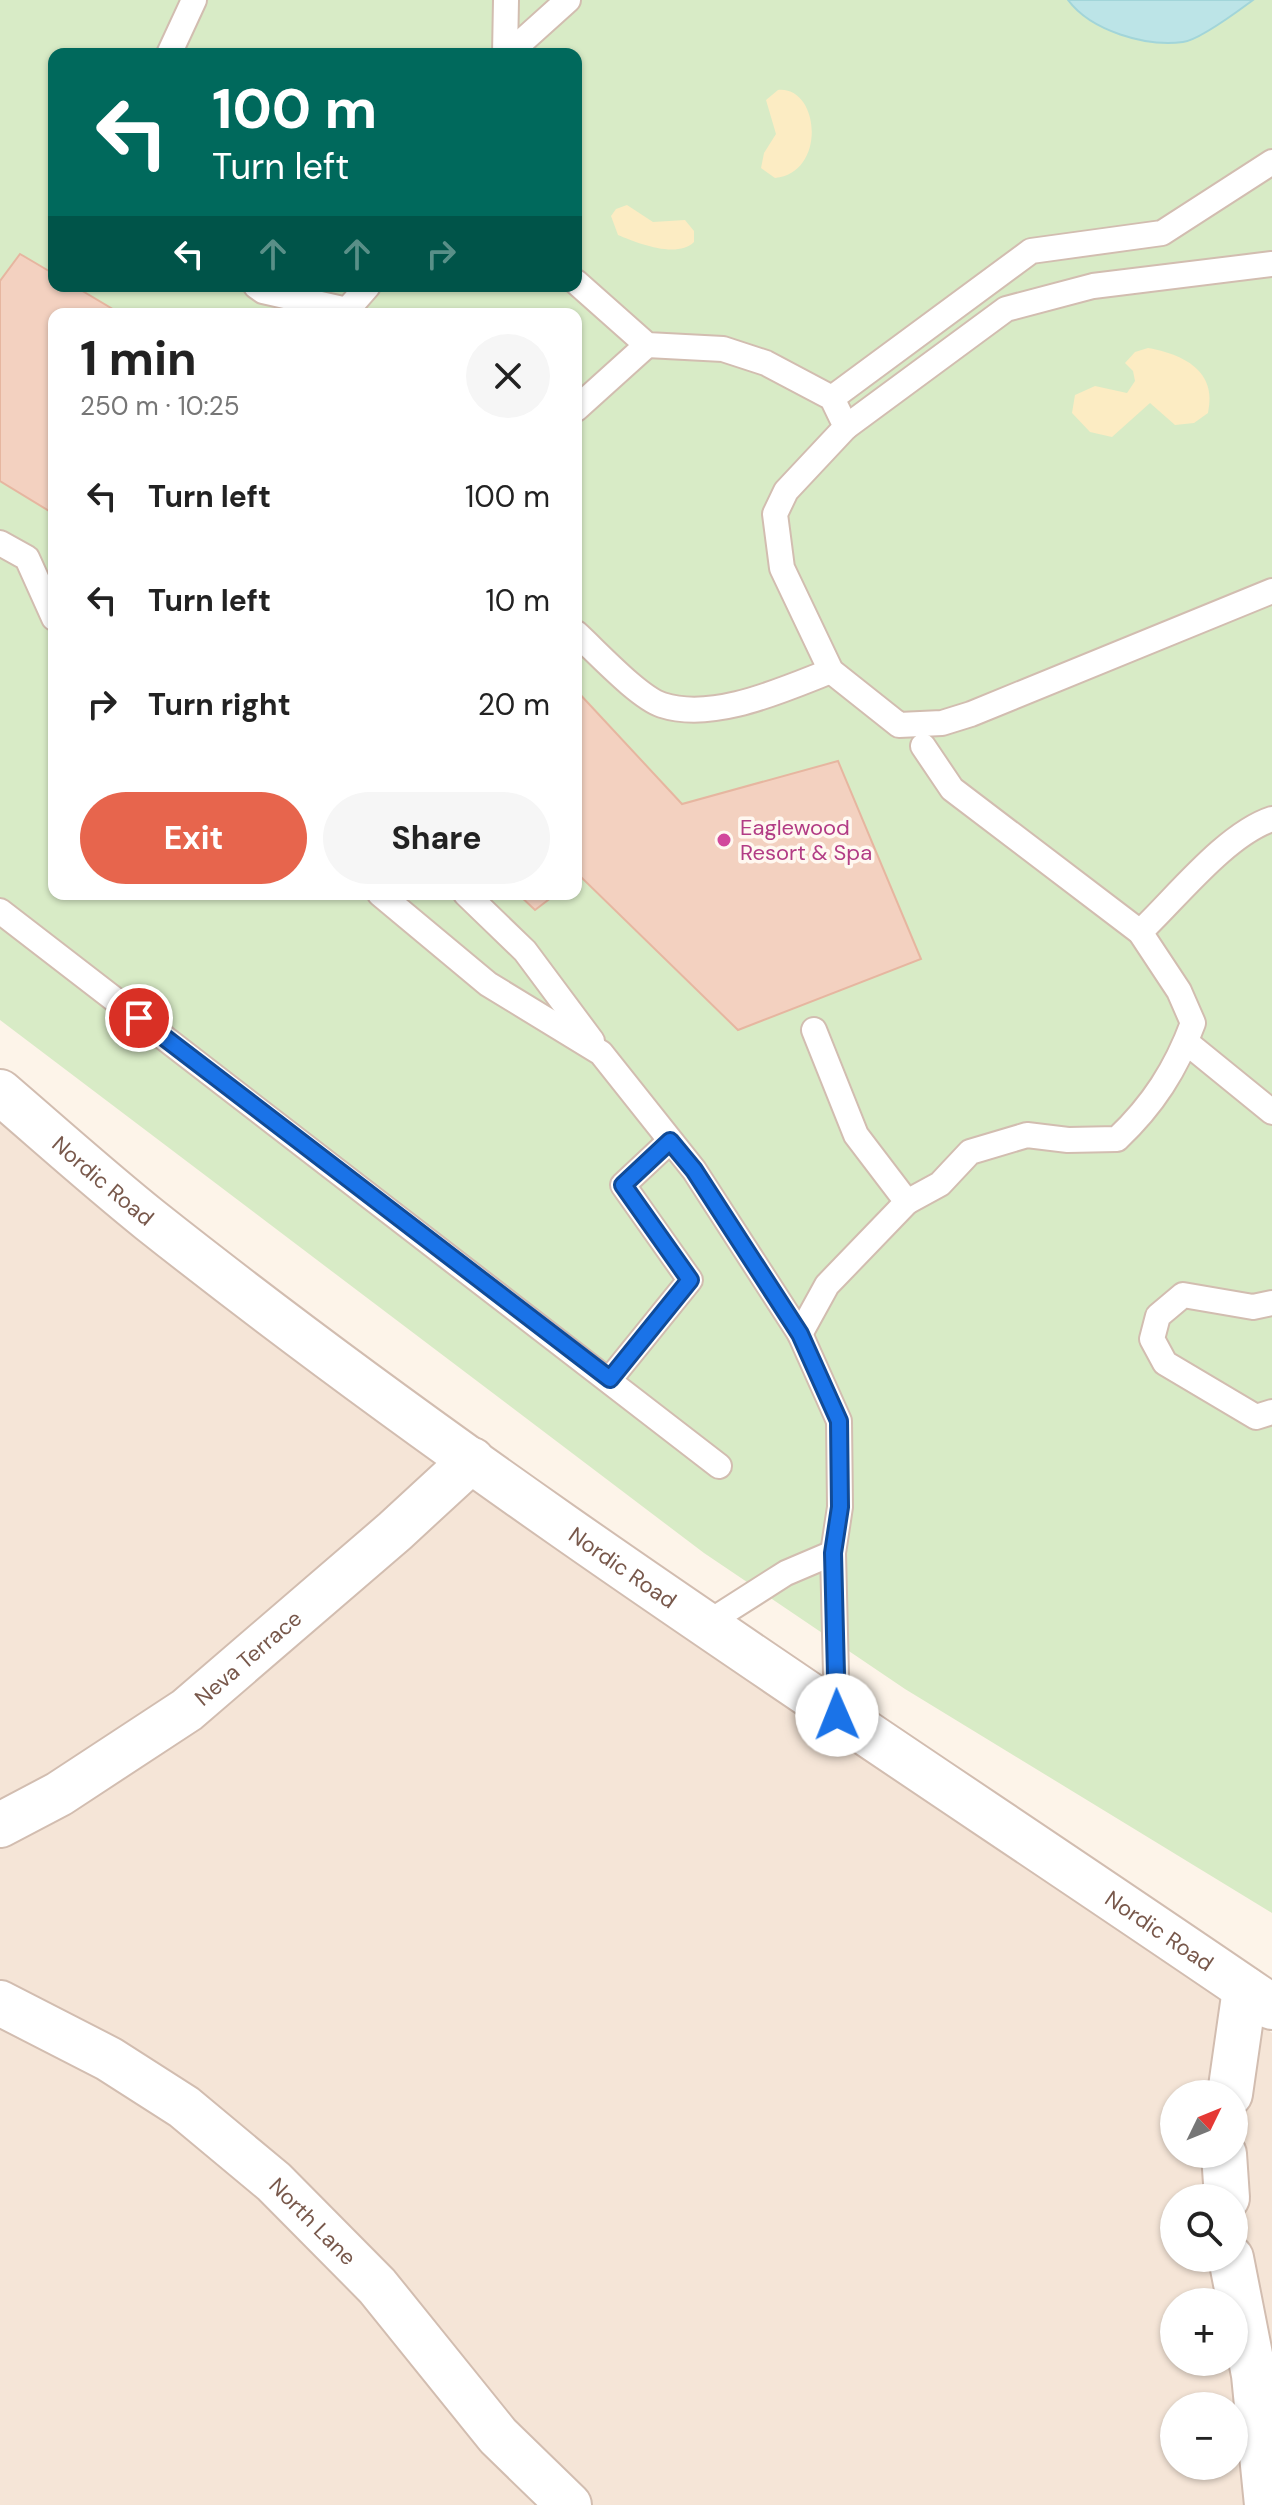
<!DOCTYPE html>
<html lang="en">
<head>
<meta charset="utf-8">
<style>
	body { margin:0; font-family:"DM Sans",sans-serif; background:#f6f6f6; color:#222; height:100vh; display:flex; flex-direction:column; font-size:30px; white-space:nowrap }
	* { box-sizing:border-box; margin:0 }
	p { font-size:26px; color:#767676 }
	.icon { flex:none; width:44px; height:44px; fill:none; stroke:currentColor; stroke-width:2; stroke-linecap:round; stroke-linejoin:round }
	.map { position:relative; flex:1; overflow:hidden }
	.sheet { position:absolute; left:48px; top:308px; width:534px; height:592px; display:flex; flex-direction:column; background:#fff; border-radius:16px; box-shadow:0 2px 6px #0004 }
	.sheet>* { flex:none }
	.guide { position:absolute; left:48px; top:48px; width:534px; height:244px; border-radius:16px; box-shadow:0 2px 6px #0004; background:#00695c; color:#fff; overflow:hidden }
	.needle { width:52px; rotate:47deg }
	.fabs { position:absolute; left:1160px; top:2080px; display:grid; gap:16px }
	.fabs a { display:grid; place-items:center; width:88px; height:88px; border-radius:50%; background:#fff; box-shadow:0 2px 6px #0004; font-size:40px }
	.pin { position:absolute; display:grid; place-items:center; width:68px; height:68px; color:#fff; margin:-34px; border:4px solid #fff; border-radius:50%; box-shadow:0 2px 8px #0007 }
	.me { position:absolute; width:88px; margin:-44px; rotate:359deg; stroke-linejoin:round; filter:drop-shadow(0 0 6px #0008) }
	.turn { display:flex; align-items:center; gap:28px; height:168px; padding:0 32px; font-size:36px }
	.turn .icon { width:104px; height:104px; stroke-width:2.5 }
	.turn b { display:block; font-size:56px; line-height:68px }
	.lanes { display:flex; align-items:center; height:76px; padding:0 32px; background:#0003; justify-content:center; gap:40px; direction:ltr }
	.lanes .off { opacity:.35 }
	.round { display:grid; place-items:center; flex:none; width:84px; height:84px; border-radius:42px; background:#f6f6f6 }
	.headline { display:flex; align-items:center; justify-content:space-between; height:136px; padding:0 32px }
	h1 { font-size:48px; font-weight:700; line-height:60px }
	.button { display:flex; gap:16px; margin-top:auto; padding:16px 32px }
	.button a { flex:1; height:92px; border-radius:48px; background:#e7654d; color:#fff; font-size:32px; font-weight:700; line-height:92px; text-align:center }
	.button a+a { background:#f6f6f6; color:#222 }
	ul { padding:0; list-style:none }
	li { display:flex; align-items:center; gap:24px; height:104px; padding:0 32px }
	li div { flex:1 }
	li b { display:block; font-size:30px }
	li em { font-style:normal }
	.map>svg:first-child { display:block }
</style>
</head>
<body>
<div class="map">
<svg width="1272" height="2505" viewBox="0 0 1272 2505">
	<rect width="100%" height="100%" fill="#fdf4e9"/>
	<path fill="#f5e5d7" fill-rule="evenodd" d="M0 1122 214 1300 360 1408 1272 2033V2505H0ZM1174 2094H1234V2154H1174ZM1174 2198H1234V2258H1174ZM1174 2302H1234V2362H1174ZM1174 2406H1234V2466H1174Z"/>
	<path fill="#d8ebc6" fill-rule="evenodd" d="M0 0H1272V1913L905 1689 704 1553 0 1020ZM54 54H576V286H54ZM54 314H576V894H54Z"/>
	<g fill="#fcecc3">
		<path d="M778 90C820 86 827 173 775 178L761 168 764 153 776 134 766 100Z"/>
		<path d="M627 205 653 222 685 220 694 231V242C677 259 637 243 618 235L611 216 616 209Z"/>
		<path d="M1148 348C1183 354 1218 371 1208 413L1194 423 1175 425 1150 403 1112 437 1090 432 1072 413 1075 395 1095 386 1127 393 1135 381 1133 371 1125 363 1135 352Z"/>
	</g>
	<path fill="#bce4e7" stroke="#a2d5d9" stroke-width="2" d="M1068 0H1253C1238 11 1200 40 1183 42 1146 47 1091 31 1068 0Z"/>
	<g fill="#f3d1c0" stroke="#e6b6a0" stroke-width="2">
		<path d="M20 254 54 274V286H74L121 314H54V514L0 481V281Z"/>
		<path d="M576 690 682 804 838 761 921 959 738 1030 580 876 576 879Z"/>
		<path d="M518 894H556L535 910Z"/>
	</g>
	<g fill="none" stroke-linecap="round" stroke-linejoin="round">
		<g stroke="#d2bdb0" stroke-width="28">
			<g id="service">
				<path d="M169 54 194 0"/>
				<path d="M505 54 506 0"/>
				<path d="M508 54 568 0"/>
				<path d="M576 282 647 345 723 349 766 363 832 398 846 427 786 491 775 514 782 568 831 671 899 725 942 723 971 714 1272 591"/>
				<path d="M256 286 263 291 347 310 368 286"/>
				<path d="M832 398 1031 251 1162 233 1272 162"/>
				<path d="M576 409 647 345"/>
				<path d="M846 427 1006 309 1093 286 1272 264"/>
				<path d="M0 543 27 558 54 618"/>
				<path d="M576 633C596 651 638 697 662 705 714 722 784 689 831 671"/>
				<path d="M380 894 488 984 601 1053 694 1170 800 1334 839 1421 840 1507 833 1553 837 1715"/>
				<path d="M466 894 525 951 592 1041"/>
				<path d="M0 911 719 1466"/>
				<path d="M1140 932C1176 898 1226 834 1272 819"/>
				<path d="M1186 1042 1272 1112"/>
				<path d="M907 1202 940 1184 970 1152 1027 1135 1068 1140 1117 1139C1153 1105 1176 1069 1193 1023L1179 991 1140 932 952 789 923 746"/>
				<path d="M1272 1303 1253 1307 1183 1295 1158 1316 1152 1339 1165 1363 1256 1417 1272 1412"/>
				<path d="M800 1334 827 1285 907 1202 856 1135 814 1030"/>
				<path d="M610 1379 690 1280 623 1185 670 1141"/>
				<path d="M706 1624 786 1573 833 1553"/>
			</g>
		</g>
		<g stroke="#d2bdb0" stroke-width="48">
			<g id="minor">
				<path id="s1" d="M0 1825 59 1794 187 1710 395 1531 472 1460"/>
				<path id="s2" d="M0 2003 109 2059 184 2107 274 2182 377 2286 498 2436 569 2505"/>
				<path d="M1230 2094 1245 1989"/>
				<path d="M1224 2154 1227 2198"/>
				<path d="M1231 2258 1254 2375 1267 2505"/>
			</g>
		</g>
		<g stroke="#d2bdb0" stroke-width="48">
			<g id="tertiary">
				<path id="s3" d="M0 1092C50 1135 99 1179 150 1220 508 1504 895 1749 1272 2007"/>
			</g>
		</g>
		<use href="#service" stroke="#fff" stroke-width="24"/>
		<use href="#minor" stroke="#fff" stroke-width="44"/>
		<use href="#tertiary" stroke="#fff" stroke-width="44"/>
	</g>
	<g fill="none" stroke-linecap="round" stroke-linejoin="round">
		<g stroke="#114b97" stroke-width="20">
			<path id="route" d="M139 1018 610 1379 690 1280 623 1185 670 1141 694 1170 800 1334 839 1421 840 1507 833 1553 837 1715"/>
		</g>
		<use href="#route" stroke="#1a73e8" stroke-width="14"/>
	</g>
	<circle fill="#d1479c" stroke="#fff8f0" stroke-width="3" cx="724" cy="840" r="8"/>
	<g text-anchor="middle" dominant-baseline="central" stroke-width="7" stroke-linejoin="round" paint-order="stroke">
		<g font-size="22" fill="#b23c85" stroke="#fff8f0" text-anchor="start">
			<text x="740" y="827">Eaglewood<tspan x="740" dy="25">Resort &amp; Spa</tspan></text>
		</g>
		<g font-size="22" fill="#78584b" stroke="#fff8f0">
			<text stroke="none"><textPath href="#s3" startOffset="136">Nordic Road</textPath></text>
			<text stroke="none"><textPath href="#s3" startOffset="784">Nordic Road</textPath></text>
			<text stroke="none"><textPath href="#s1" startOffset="300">Neva Terrace</textPath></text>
			<text stroke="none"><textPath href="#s3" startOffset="1432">Nordic Road</textPath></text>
			<text stroke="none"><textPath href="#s2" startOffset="384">North Lane</textPath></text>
		</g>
	</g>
</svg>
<div class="fabs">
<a><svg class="needle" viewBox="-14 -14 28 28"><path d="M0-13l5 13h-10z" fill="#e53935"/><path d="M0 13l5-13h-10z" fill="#767676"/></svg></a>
<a><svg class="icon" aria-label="search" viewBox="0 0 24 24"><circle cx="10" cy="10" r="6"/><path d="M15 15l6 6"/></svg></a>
<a>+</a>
<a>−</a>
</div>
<div class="pin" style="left:139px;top:1018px;background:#d93025"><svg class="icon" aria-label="arrive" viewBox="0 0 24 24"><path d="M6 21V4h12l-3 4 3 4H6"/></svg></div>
<svg class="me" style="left:837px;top:1715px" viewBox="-20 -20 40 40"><circle r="19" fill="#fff"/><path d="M0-13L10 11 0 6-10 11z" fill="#1a73e8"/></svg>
<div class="guide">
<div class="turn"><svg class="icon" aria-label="left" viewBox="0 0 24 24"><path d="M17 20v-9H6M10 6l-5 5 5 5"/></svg><div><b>100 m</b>Turn left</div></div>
<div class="lanes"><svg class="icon" aria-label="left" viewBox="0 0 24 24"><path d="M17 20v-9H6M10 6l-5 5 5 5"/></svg><svg class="icon off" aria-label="ahead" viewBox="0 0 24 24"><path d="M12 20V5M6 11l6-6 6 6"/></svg><svg class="icon off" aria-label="ahead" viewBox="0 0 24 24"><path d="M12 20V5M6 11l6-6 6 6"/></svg><svg class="icon off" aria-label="right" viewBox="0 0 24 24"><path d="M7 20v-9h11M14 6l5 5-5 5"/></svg></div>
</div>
<section class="sheet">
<div class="headline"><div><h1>1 min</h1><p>250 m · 10:25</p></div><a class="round"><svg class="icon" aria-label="close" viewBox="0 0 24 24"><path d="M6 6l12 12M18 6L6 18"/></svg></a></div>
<ul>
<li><svg class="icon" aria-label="left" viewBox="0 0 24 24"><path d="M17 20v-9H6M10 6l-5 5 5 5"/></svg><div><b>Turn left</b></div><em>100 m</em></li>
<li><svg class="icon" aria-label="left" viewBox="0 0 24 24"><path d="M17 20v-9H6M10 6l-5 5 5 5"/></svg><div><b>Turn left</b></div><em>10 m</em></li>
<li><svg class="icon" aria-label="right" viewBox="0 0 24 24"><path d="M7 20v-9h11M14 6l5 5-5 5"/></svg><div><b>Turn right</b></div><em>20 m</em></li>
</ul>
<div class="button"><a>Exit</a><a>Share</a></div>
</section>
</div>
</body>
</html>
